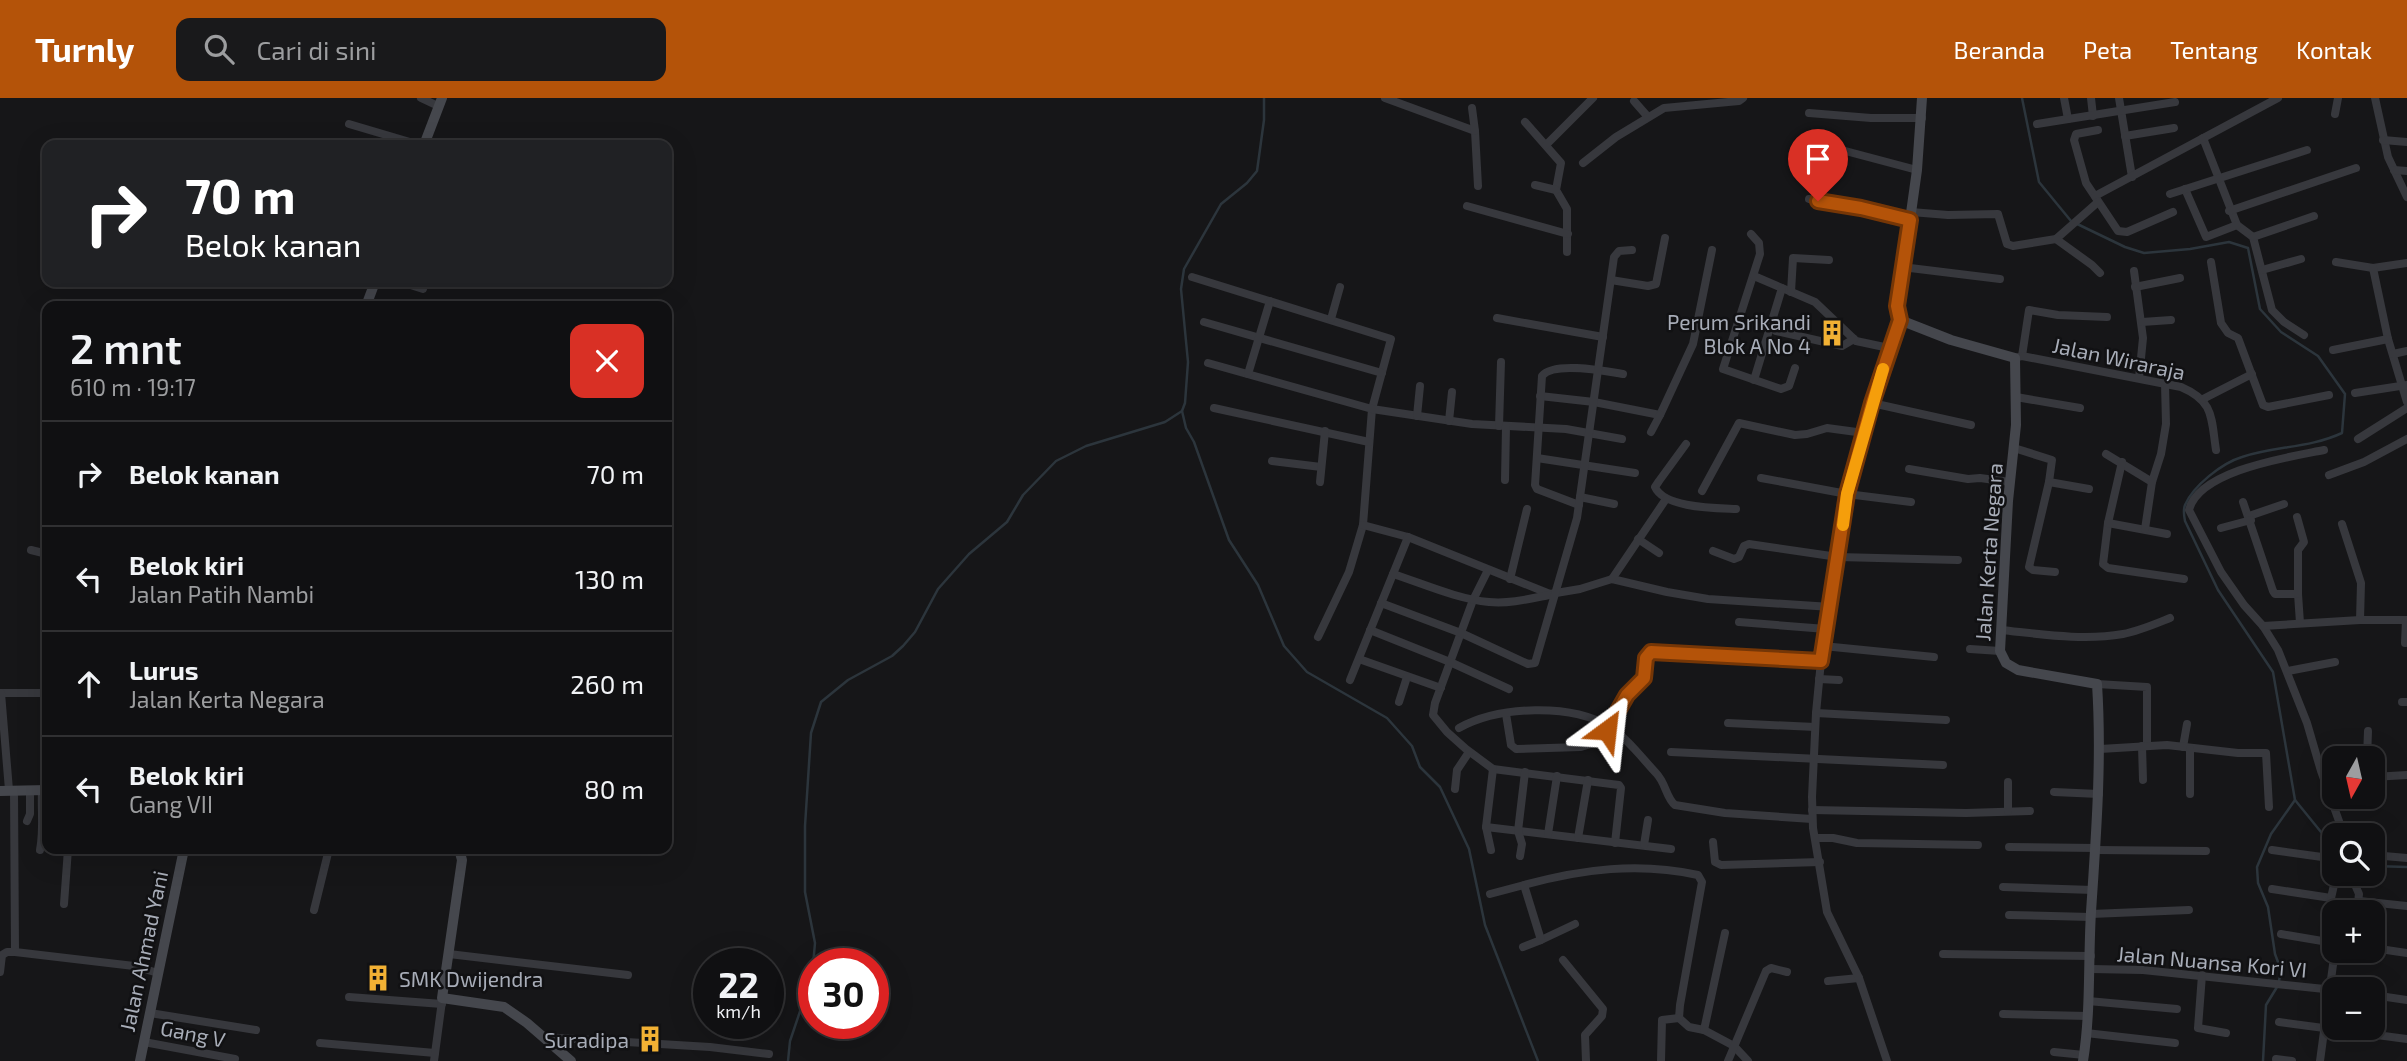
<!DOCTYPE html>
<html lang="id">
<head>
<meta charset="utf-8">
<style>
	body { margin:0; font-family:"Exo 2",sans-serif; background:#19191b; color:#f1f3f6; height:100vh; display:flex; flex-direction:column; font-size:26px; white-space:nowrap }
	* { box-sizing:border-box; margin:0 }
	p { font-size:23px; color:#9c9d9f }
	.icon { flex:none; width:38px; height:38px; fill:none; stroke:currentColor; stroke-width:2; stroke-linecap:round; stroke-linejoin:round }
	.map { position:relative; flex:1; overflow:hidden }
	.side { position:absolute; left:42px; top:203px; width:630px; height:553px; display:flex; flex-direction:column; background:#101012; border-radius:14px; box-shadow:0 7px 28px #0002,0 0 0 2px #303032 }
	.side>* { flex:none }
	.banner { position:absolute; left:42px; top:42px; width:630px; height:147px; border-radius:14px; box-shadow:0 7px 28px #0002,0 0 0 2px #303032; background:#202124; color:#fff; overflow:hidden }
	.needle { width:46px; rotate:188deg }
	.controls { position:absolute; left:2322px; top:648px; display:grid; gap:14px }
	.controls a { display:grid; place-items:center; width:63px; height:63px; border-radius:14px; background:#101012; box-shadow:0 7px 28px #0002,0 0 0 2px #303032; font-size:35px }
	.speed { position:absolute; left:693px; top:850px; display:flex; gap:14px; font-size:35px; font-weight:700; text-align:center }
	.speed>* { display:grid; place-content:center; width:91px; height:91px; border-radius:50%; background:#101012; box-shadow:0 7px 28px #0002,0 0 0 2px #303032; line-height:1 }
	.speed small { font-size:18px; font-weight:400 }
	.speed .limit { border:10px solid #d22; background:#fff; color:#111 }
	.pin { position:absolute; display:grid; place-items:center; width:60px; height:60px; color:#fff; margin:-72px -30px; border-radius:50% 50% 50% 0; rotate:-45deg; box-shadow:0 0 7px #0007 }
	.pin .icon { rotate:45deg }
	.me { position:absolute; width:77px; margin:-38px; rotate:30deg; stroke-linejoin:round; filter:drop-shadow(0 0 5px #0008) }
	.turn { display:flex; align-items:center; gap:24px; height:147px; padding:0 28px; font-size:32px }
	.turn .icon { width:91px; height:91px; stroke-width:2.5 }
	.turn b { display:block; font-size:49px; line-height:60px }
	.round { display:grid; place-items:center; flex:none; width:74px; height:74px; border-radius:14px; background:#19191b }
	.summary { display:flex; align-items:center; justify-content:space-between; height:119px; padding:0 28px }
	h1 { font-size:42px; font-weight:600; line-height:52px }
	ul { padding:0; list-style:none }
	li { display:flex; align-items:center; gap:21px; height:105px; padding:0 28px; border-top:2px solid #303032 }
	li div { flex:1 }
	li b { display:block; font-size:26px }
	li em { font-style:normal }
	header { display:flex; align-items:center; gap:42px; box-sizing:border-box; height:98px; padding:0 35px; background:#b45309; color:#fff }
	header strong { font-size:33px }
	nav { display:flex; gap:38px; margin-inline-start:auto; font-size:24px }
	.search { width:490px; height:63px; background:#19191b; display:flex; align-items:center; gap:18px; box-sizing:border-box; padding:0 24px; border-radius:14px; color:#9c9d9f; font-size:26px }
	.map>svg:first-child { display:block }
</style>
</head>
<body>
<header>
<strong>Turnly</strong>
<div class="search"><svg class="icon" aria-label="search" viewBox="0 0 24 24"><circle cx="10" cy="10" r="6"/><path d="M15 15l6 6"/></svg>Cari di sini</div>
<nav><a>Beranda</a><a>Peta</a><a>Tentang</a><a>Kontak</a></nav>
</header>
<div class="map">
<svg width="2407" height="963" viewBox="0 0 2407 963">
	<rect width="100%" height="100%" fill="#161618"/>
	<g fill="none" stroke-linecap="round" stroke-linejoin="round">
		<g stroke="#2c353c" stroke-width="2.5">
			<path d="M2022 0 2039 84 2071 123 2125 149 2144 155 2190 151 2229 144 2248 150 2260 211 2281 234 2318 258 2345 296 2342 335C2310 350 2275 348 2242 359 2222 365 2193 388 2185 407 2183 412 2184 418 2185 423L2218 492 2273 574 2295 702 2334 750"/>
			<path d="M1182 313 1186 330 1194 344 1229 442 1258 487 1284 548 1307 574 1387 620 1412 648 1420 669 1440 689 1469 751 1485 827 1538 963"/>
			<path d="M2373 768 2407 769"/>
			<path d="M2279 883 2281 872 2275 856 2268 809 2258 785 2257 769 2271 736 2295 702"/>
			<path d="M788 963 790 943 812 878 815 845 805 794V728L811 635 821 604 848 582 892 558 903 548 915 534 938 491 969 456 1007 424 1023 397 1056 363 1086 348 1165 324 1182 313 1185 305 1188 264 1181 191 1184 171 1221 106 1247 85 1257 73 1264 22V0"/>
			<path d="M2263 963 2266 907 2277 889"/>
		</g>
		<g stroke="#37383d" stroke-width="8">
			<path d="M421 0 438 8"/>
			<path d="M1385 0 1475 33 1478 88"/>
			<path d="M2064 0 2068 21"/>
			<path d="M2091 0 2093 18"/>
			<path d="M2119 0 2132 79"/>
			<path d="M2375 0 2388 59 2407 99"/>
			<path d="M1634 3 1648 19"/>
			<path d="M1472 10 1475 33"/>
			<path d="M1809 15 1871 20H1922"/>
			<path d="M2335 16 2338 0"/>
			<path d="M1525 24 1561 65 1556 92 1567 111V154"/>
			<path d="M349 26 420 47"/>
			<path d="M2037 26 2175 4"/>
			<path d="M2098 32 2076 36 2074 42 2086 85 2118 133 2127 134 2173 114"/>
			<path d="M2125 38 2174 30"/>
			<path d="M2203 40 2237 127 2253 139 2272 212 2284 224 2304 237"/>
			<path d="M2383 42 2407 44"/>
			<path d="M1546 47 1593 0"/>
			<path d="M1583 65 1616 39 1664 10 1739 3 1743 0"/>
			<path d="M2394 72 2407 73"/>
			<path d="M1812 74 1816 49 1819 46 1917 72"/>
			<path d="M1535 87 1556 92"/>
			<path d="M2185 91 2206 139 2237 127"/>
			<path d="M2170 96 2307 52"/>
			<path d="M2095 98 2278 0"/>
			<path d="M1809 101 1861 110 1910 123"/>
			<path d="M1467 108 1568 136"/>
			<path d="M2229 113 2356 70"/>
			<path d="M1911 114 1948 117 1998 116 2007 146 2013 148 2056 141 2098 104"/>
			<path d="M1751 136 1759 145 1760 156 1723 271 1781 291 1789 288 1795 270"/>
			<path d="M2253 139 2314 118"/>
			<path d="M2056 141 2092 167 2100 175"/>
			<path d="M2211 164 2221 225 2228 235 2238 240 2263 307 2268 309 2329 297"/>
			<path d="M2336 164 2373 170 2407 165"/>
			<path d="M1902 169 2000 181"/>
			<path d="M2373 170 2388 241 2407 304"/>
			<path d="M2262 172 2301 161"/>
			<path d="M2134 173 2143 240 2139 280"/>
			<path d="M1754 178 1815 204 1856 243 1889 250"/>
			<path d="M1192 179 1391 241 1372 311 1363 427 1349 474 1318 539"/>
			<path d="M1611 182 1648 188 1656 186 1665 140"/>
			<path d="M401 184 423 191"/>
			<path d="M2135 189 2180 180"/>
			<path d="M1791 194 1793 160 1829 162"/>
			<path d="M1497 220 1603 239"/>
			<path d="M1331 221 1340 189"/>
			<path d="M1204 224 1382 275"/>
			<path d="M2142 224 2171 222"/>
			<path d="M1776 233 1842 248 1854 241"/>
			<path d="M2333 252 2388 241"/>
			<path d="M2393 256 2407 253"/>
			<path d="M2022 258 2029 212 2058 217 2107 219"/>
			<path d="M2015 260 2022 258 2181 289C2214 303 2211 319 2216 352"/>
			<path d="M1208 265 1372 311 1472 326 1566 331 1622 341"/>
			<path d="M1248 276 1270 203"/>
			<path d="M1754 282 1782 190"/>
			<path d="M2355 295 2407 287"/>
			<path d="M1540 298 1594 304 1660 317 1693 246 1712 152"/>
			<path d="M2016 299 2080 310"/>
			<path d="M2203 301 2252 276"/>
			<path d="M1872 305 1971 327"/>
			<path d="M1214 310 1369 344"/>
			<path d="M1417 318 1420 288"/>
			<path d="M1449 323 1452 294"/>
			<path d="M1499 328 1501 264"/>
			<path d="M1651 334 1660 317"/>
			<path d="M2358 341 2407 310"/>
			<path d="M1686 346 1659 383 1655 389C1664 410 1715 410 1736 411"/>
			<path d="M2014 350 2052 362 2049 384 2029 469 2033 472 2055 474"/>
			<path d="M2324 352C2290 359 2199 372 2189 412L2221 474 2244 507 2263 528 2278 552 2307 625 2321 673 2344 737"/>
			<path d="M2106 356 2152 384"/>
			<path d="M1537 360 1635 375"/>
			<path d="M1272 363 1321 369"/>
			<path d="M2122 364 2108 425 2103 466 2108 470 2184 481"/>
			<path d="M1909 371 1968 381 1980 380 2010 384"/>
			<path d="M2329 377 2364 364 2407 341"/>
			<path d="M1761 380 1847 396 1911 404"/>
			<path d="M1505 382 1506 328"/>
			<path d="M1320 384 1325 333"/>
			<path d="M2049 384 2089 391"/>
			<path d="M1702 393 1739 325 1795 337 1807 336 1827 330 1864 335"/>
			<path d="M1580 399 1614 406"/>
			<path d="M2243 404 2273 493 2275 496H2298L2300 525"/>
			<path d="M1579 407 1537 391 1535 387 1542 278C1554 263 1605 273 1623 276"/>
			<path d="M2249 418 2284 406"/>
			<path d="M2297 419 2304 444 2298 452V496"/>
			<path d="M2108 425 2167 436"/>
			<path d="M2342 426 2361 485 2360 522"/>
			<path d="M1363 427 1408 439 1550 496 1580 491 1612 481 1667 494 1708 501 1831 509"/>
			<path d="M2221 430 2251 422"/>
			<path d="M2145 431 2152 384 2161 356 2166 326 2165 286"/>
			<path d="M1638 441 1659 455"/>
			<path d="M31 452 47 456"/>
			<path d="M1713 453 1734 461 1739 459 1744 448 1749 446 1838 459 1958 462"/>
			<path d="M1488 472 1473 502 1435 605 1433 617 1447 634 1466 651 1493 671 1619 687 1621 690 1615 745"/>
			<path d="M1393 476C1424 486 1457 501 1489 504 1509 506 1529 501 1549 497"/>
			<path d="M1510 481 1527 411"/>
			<path d="M1612 481 1666 401"/>
			<path d="M1381 505 1461 535 1528 566 1535 565 1577 420 1614 159 1619 153 1632 152"/>
			<path d="M1739 524 1826 531"/>
			<path d="M2263 528 2360 522H2407"/>
			<path d="M1370 532 1450 564 1509 591"/>
			<path d="M2001 532C2040 536 2083 543 2123 536 2139 533 2155 526 2170 520"/>
			<path d="M2405 545 2406 522"/>
			<path d="M1823 548 1934 559"/>
			<path d="M1970 551 2000 553"/>
			<path d="M1359 561 1441 590"/>
			<path d="M2288 573 2335 564"/>
			<path d="M1819 581 1839 582"/>
			<path d="M1350 582 1408 439"/>
			<path d="M2097 586 2147 589V648"/>
			<path d="M0 595H47"/>
			<path d="M1 595 9 692"/>
			<path d="M1399 604 1407 579"/>
			<path d="M2402 604H2407"/>
			<path d="M1816 615 1946 622"/>
			<path d="M1506 616 1511 647 1516 651 1581 649 1594 645 1609 629 1627 597 1644 580 1646 560 1651 554 1821 563"/>
			<path d="M1728 625 1815 629"/>
			<path d="M1459 630C1499 608 1571 605 1610 629 1628 641 1642 660 1656 675 1666 685 1666 700 1675 707L1725 715 1812 721"/>
			<path d="M2142 648 2143 682"/>
			<path d="M2183 649 2187 626"/>
			<path d="M2100 651 2167 647 2238 655H2266L2269 709"/>
			<path d="M1671 654 1943 667"/>
			<path d="M2367 660 2368 633"/>
			<path d="M2373 679 2407 677"/>
			<path d="M1455 691 1457 672 1469 654"/>
			<path d="M14 692 15 854"/>
			<path d="M2054 694 2099 696"/>
			<path d="M2190 696V651"/>
			<path d="M1812 712 1966 715 2030 713"/>
			<path d="M2008 713V684"/>
			<path d="M27 723 30 716V692"/>
			<path d="M1486 729 1671 751"/>
			<path d="M1548 736 1557 678"/>
			<path d="M1578 740 1588 682"/>
			<path d="M1815 740H1833L1857 745 1978 747"/>
			<path d="M1713 744 1715 764 1721 767 1820 764"/>
			<path d="M1644 747 1648 722"/>
			<path d="M2009 749 2096 750"/>
			<path d="M487 751H492"/>
			<path d="M40 752C44 731 41 714 42 692"/>
			<path d="M1491 752 1486 729 1493 671"/>
			<path d="M2096 752 2206 753"/>
			<path d="M2272 752 2322 759 2334 769"/>
			<path d="M2373 757 2407 760"/>
			<path d="M1520 758 1522 746 1518 733 1525 674"/>
			<path d="M2003 789 2093 792"/>
			<path d="M2272 791 2331 800"/>
			<path d="M1490 796 1524 787"/>
			<path d="M2359 803 2407 808"/>
			<path d="M64 806 68 751"/>
			<path d="M314 812 329 751"/>
			<path d="M2338 814 2331 800 2334 787 2341 775"/>
			<path d="M2349 814 2358 805 2359 796 2350 775"/>
			<path d="M2091 816 2189 812"/>
			<path d="M2009 817 2091 819"/>
			<path d="M2281 836 2334 845"/>
			<path d="M1541 842 1575 826"/>
			<path d="M1523 849 1541 842 1524 787C1582 771 1639 764 1698 777L1702 784 1680 907 1679 920 1689 929 1704 932 1734 948 1748 963"/>
			<path d="M2373 850 2407 855"/>
			<path d="M449 856 628 877"/>
			<path d="M1943 856 2091 858"/>
			<path d="M1563 862 1603 911 1602 918 1585 937 1586 963"/>
			<path d="M2091 871 2143 872 2334 892"/>
			<path d="M0 874 2 857 7 854H15L134 868 158 875"/>
			<path d="M2202 877 2198 930 2226 935"/>
			<path d="M1828 883 1859 880"/>
			<path d="M2373 897 2407 902"/>
			<path d="M349 899 442 906"/>
			<path d="M2088 903 2177 911"/>
			<path d="M150 915 256 932"/>
			<path d="M2003 916 2088 918"/>
			<path d="M2279 924 2407 941"/>
			<path d="M1704 932 1725 835"/>
			<path d="M2086 935 2175 945"/>
			<path d="M543 939 710 949 769 956"/>
			<path d="M144 944 235 961"/>
			<path d="M320 945 435 955"/>
			<path d="M2054 954 2084 957"/>
			<path d="M2276 961 2292 963"/>
			<path d="M434 963 442 903"/>
			<path d="M1661 963 1662 922 1679 920"/>
			<path d="M1728 963 1766 873 1771 870 1787 874"/>
			<path d="M1887 963 1859 880 1827 814 1813 730 1812 699 1816 615 1821 563 1847 396 1872 305 1900 222"/>
			<path d="M2320 963 2335 852"/>
		</g>
		<g stroke="#45474d" stroke-width="10">
			<path d="M1922 0 1917 72 1897 215 1900 222 1951 242 2015 260 2016 327 2008 403 2000 553 2006 565 2018 572 2097 586C2102 662 2096 738 2091 814 2088 864 2091 914 2083 963"/>
			<path d="M424 47 442 0"/>
			<path d="M366 208 375 184"/>
			<path d="M0 693 47 692"/>
			<path d="M459 751 462 762 442 900 504 909 527 925 571 963"/>
			<path d="M140 963 184 751"/>
		</g>
	</g>
	<g fill="none" stroke-linecap="round" stroke-linejoin="round">
		<g stroke="#753606" stroke-width="18">
			<path id="route" d="M1607 632 1627 597 1644 580 1646 560 1651 554 1821 563 1847 396 1872 305 1900 222 1897 208 1910 122 1861 110 1818 103"/>
		</g>
		<use href="#route" stroke="#b45309" stroke-width="12"/>
		<path stroke="#f59e0b" stroke-width="12" d="M1843 427 1847 396 1883 271"/>
	</g>
	<defs>
		<g id="building-bare" transform="scale(2.1)"><path d="M-4-6H4V6H1V3H-1V6H-4ZM-2.5-4.3h1.7v1.8h-1.7ZM.8-4.3h1.7v1.8H.8ZM-2.5-1h1.7V.8h-1.7ZM.8-1h1.7V.8H.8Z" fill="#f2b134" stroke="#111113" stroke-width="2.5" paint-order="stroke"/></g>
	</defs>
	<g fill-rule="evenodd">
		<use href="#building-bare" x="1832" y="235"/>
		<use href="#building-bare" x="378" y="880"/>
		<use href="#building-bare" x="650" y="941"/>
	</g>
	<g text-anchor="middle" dominant-baseline="central" stroke-width="5" stroke-linejoin="round" paint-order="stroke">
		<g font-size="21" fill="#a8adb8" stroke="#111113" text-anchor="end">
			<text x="1811" y="223">Perum Srikandi<tspan x="1811" dy="24">Blok A No 4</tspan></text>
			<text x="399" y="880" text-anchor="start">SMK Dwijendra</text>
			<text x="629" y="941">Suradipa</text>
		</g>
		<g font-size="21" fill="#a8adb8" stroke="#111113">
			<text transform="translate(2119 260) rotate(12)">Jalan Wiraraja</text>
			<text transform="translate(1988 454) rotate(-86)">Jalan Kerta Negara</text>
			<text transform="translate(143 853) rotate(-78)">Jalan Ahmad Yani</text>
			<text transform="translate(2212 863) rotate(5)">Jalan Nuansa Kori VI</text>
			<text transform="translate(193 935) rotate(11)">Gang V</text>
		</g>
	</g>
</svg>
<div class="controls">
<a><svg class="needle" viewBox="-14 -14 28 28"><path d="M0-13l5 13h-10z" fill="#e53935"/><path d="M0 13l5-13h-10z" fill="#9c9d9f"/></svg></a>
<a><svg class="icon" aria-label="search" viewBox="0 0 24 24"><circle cx="10" cy="10" r="6"/><path d="M15 15l6 6"/></svg></a>
<a>+</a>
<a>−</a>
</div>
<div class="speed"><div>22<small>km/h</small></div><div class="limit">30</div></div>
<div class="pin" style="left:1818px;top:103px;background:#d93025"><svg class="icon" aria-label="arrive" viewBox="0 0 24 24"><path d="M6 21V4h12l-3 4 3 4H6"/></svg></div>
<svg class="me" style="left:1607px;top:632px" viewBox="-20 -20 40 40"><path d="M0-17L14 15 0 8-14 15z" fill="#b45309" stroke="#fff" stroke-width="4"/></svg>
<div class="banner">
<div class="turn"><svg class="icon" aria-label="right" viewBox="0 0 24 24"><path d="M7 20v-9h11M14 6l5 5-5 5"/></svg><div><b>70 m</b>Belok kanan</div></div>
</div>
<section class="side">
<div class="summary"><div><h1>2 mnt</h1><p>610 m · 19:17</p></div><a class="round" style="background:#d93025;color:#fff"><svg class="icon" aria-label="close" viewBox="0 0 24 24"><path d="M6 6l12 12M18 6L6 18"/></svg></a></div>
<ul>
<li><svg class="icon" aria-label="right" viewBox="0 0 24 24"><path d="M7 20v-9h11M14 6l5 5-5 5"/></svg><div><b>Belok kanan</b></div><em>70 m</em></li>
<li><svg class="icon" aria-label="left" viewBox="0 0 24 24"><path d="M17 20v-9H6M10 6l-5 5 5 5"/></svg><div><b>Belok kiri</b><p>Jalan Patih Nambi</p></div><em>130 m</em></li>
<li><svg class="icon" aria-label="ahead" viewBox="0 0 24 24"><path d="M12 20V5M6 11l6-6 6 6"/></svg><div><b>Lurus</b><p>Jalan Kerta Negara</p></div><em>260 m</em></li>
<li><svg class="icon" aria-label="left" viewBox="0 0 24 24"><path d="M17 20v-9H6M10 6l-5 5 5 5"/></svg><div><b>Belok kiri</b><p>Gang VII</p></div><em>80 m</em></li>
</ul>
</section>
</div>
</body>
</html>
